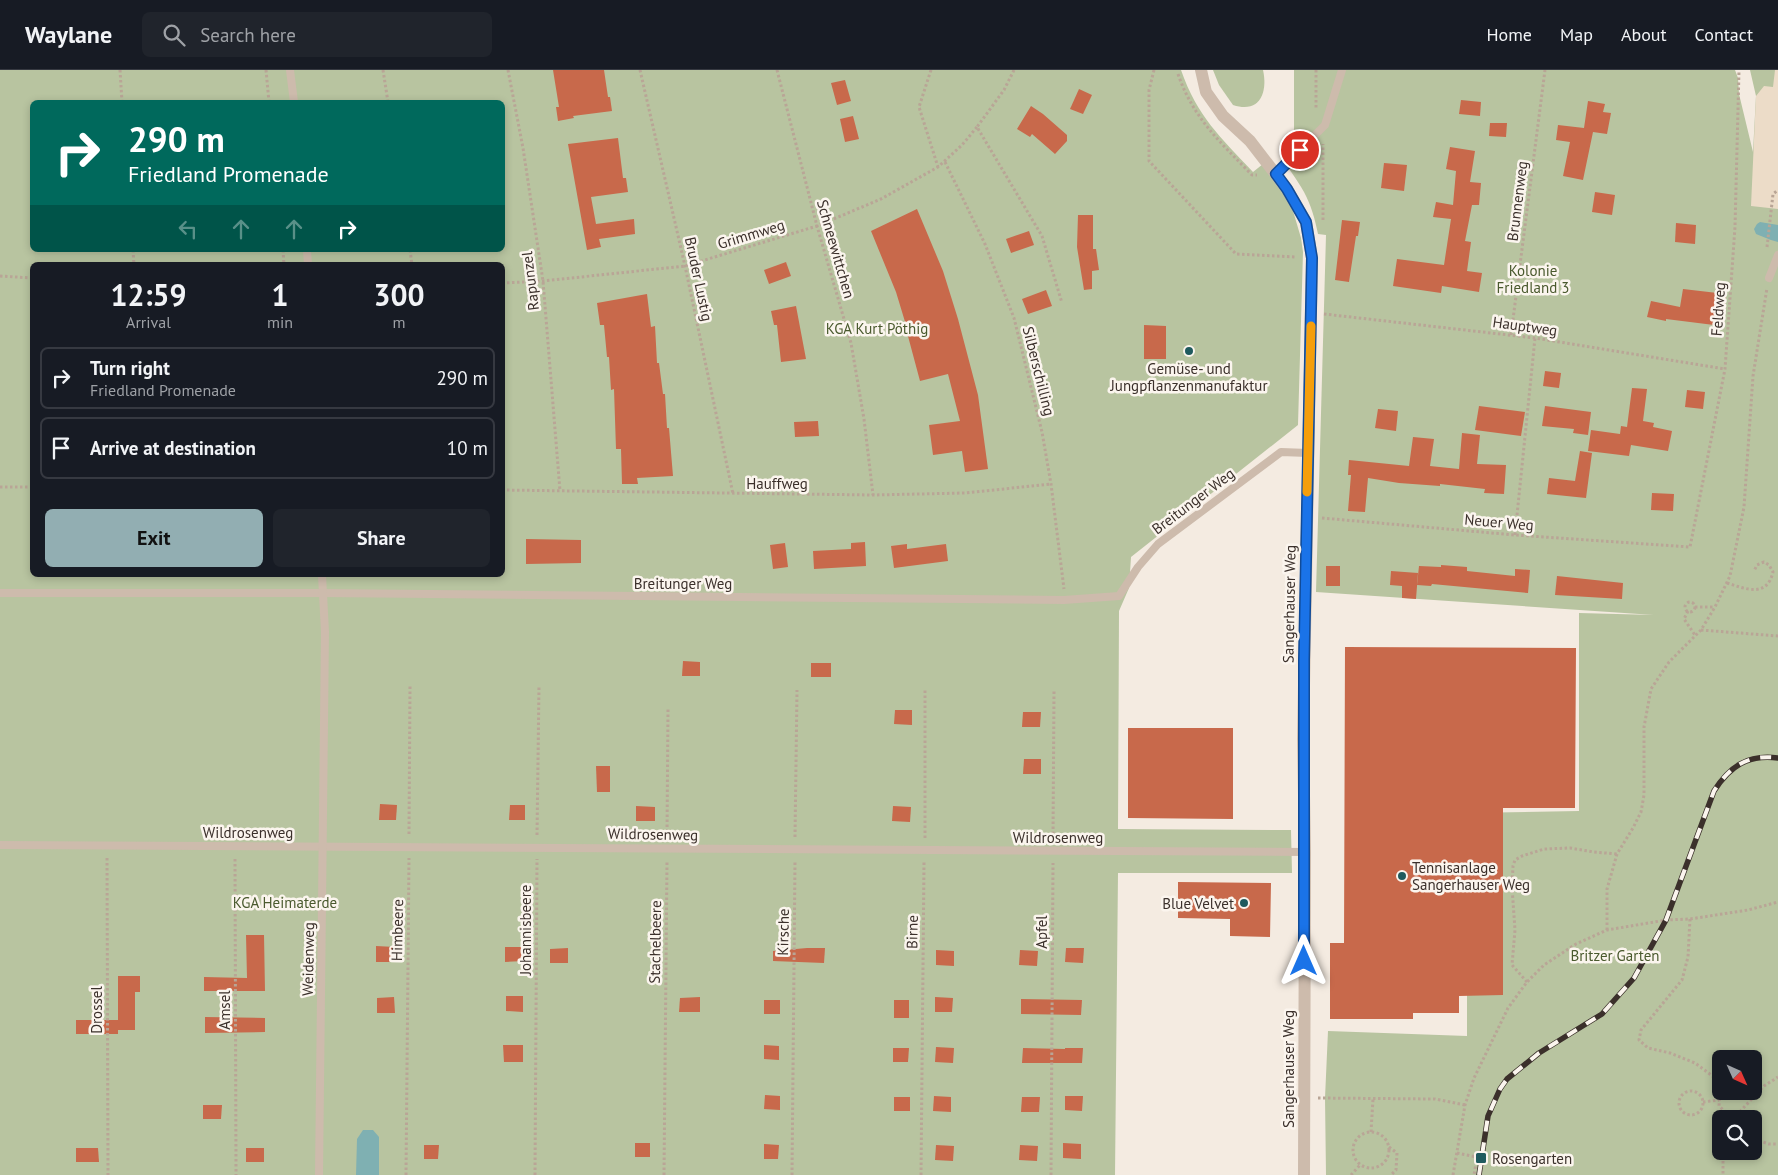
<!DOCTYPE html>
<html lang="en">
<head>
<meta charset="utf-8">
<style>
	body { margin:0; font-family:"PT Sans",sans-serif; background:#20242c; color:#f1f3f6; height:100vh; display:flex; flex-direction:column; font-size:19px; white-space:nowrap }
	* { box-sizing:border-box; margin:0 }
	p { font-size:16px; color:#9ea1a6 }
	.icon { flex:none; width:28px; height:28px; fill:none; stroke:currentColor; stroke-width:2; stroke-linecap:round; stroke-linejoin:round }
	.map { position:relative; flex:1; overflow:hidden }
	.side { position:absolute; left:30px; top:192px; width:475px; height:315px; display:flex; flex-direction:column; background:#171b24; border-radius:8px; box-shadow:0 2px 8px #0003 }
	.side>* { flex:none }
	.banner { position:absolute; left:30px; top:30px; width:475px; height:152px; border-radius:8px; box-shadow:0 2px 8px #0003; background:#00695c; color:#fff; overflow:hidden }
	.needle { width:32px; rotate:135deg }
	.controls { position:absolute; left:1712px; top:980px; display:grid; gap:10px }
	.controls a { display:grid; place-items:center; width:50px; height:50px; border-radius:8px; background:#171b24; box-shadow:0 2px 8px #0003; font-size:25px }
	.pin { position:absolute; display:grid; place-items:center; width:42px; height:42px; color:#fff; margin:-21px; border:2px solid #fff; border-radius:50%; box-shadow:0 1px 5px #0007 }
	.me { position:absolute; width:55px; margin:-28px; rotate:0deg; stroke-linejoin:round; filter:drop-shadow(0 0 4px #0008) }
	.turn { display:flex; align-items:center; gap:18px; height:105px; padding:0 15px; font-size:22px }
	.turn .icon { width:65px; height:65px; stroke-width:2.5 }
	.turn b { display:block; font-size:35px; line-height:42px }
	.lanes { display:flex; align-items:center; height:48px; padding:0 15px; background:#0003; justify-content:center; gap:25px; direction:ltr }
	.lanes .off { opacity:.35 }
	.eta { display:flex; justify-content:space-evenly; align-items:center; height:85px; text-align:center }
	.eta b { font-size:30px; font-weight:700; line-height:35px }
	.cta { display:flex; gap:10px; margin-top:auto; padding:10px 15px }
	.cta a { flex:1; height:58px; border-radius:8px; background:#92aeb2; color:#111; font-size:20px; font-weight:700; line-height:58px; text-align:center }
	.cta a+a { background:#20242c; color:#f1f3f6 }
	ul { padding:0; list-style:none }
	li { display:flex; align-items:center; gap:15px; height:62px; margin:0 10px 8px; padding:0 5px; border:2px solid #363941; border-radius:8px }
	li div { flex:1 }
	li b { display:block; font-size:19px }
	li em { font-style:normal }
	header { display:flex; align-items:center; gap:30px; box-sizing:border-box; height:70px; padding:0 25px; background:#171b24; border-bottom:1px solid #363941 }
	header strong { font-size:24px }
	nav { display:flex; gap:28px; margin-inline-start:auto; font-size:18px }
	.search { width:350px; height:45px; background:#20242c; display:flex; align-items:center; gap:12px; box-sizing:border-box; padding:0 18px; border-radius:8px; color:#9ea1a6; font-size:19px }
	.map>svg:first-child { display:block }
</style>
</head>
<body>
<header>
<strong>Waylane</strong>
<div class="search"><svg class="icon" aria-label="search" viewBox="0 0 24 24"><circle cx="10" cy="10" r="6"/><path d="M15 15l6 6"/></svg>Search here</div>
<nav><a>Home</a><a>Map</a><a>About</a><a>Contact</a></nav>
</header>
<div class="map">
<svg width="1778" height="1105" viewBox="0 0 1778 1105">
	<rect width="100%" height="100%" fill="#f4ebe1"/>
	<g fill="#b8c4a0" fill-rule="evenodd">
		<path d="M0 0H1181C1197 46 1220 67 1253 102L1263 94 1291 134 1301 168 1303 182 1298 355 1131 487 1129 518 1119 541 1118 759 1291 760 1292 803H1118L1115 1105H0ZM32 32H502V180H32ZM32 195H502V505H32Z"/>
		<path d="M1213 0H1263C1268 22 1260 44 1233 35L1219 15Z"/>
		<path d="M1294 0H1735L1738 8 1739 24 1753 82 1756 26 1750 0H1778V1105H1326L1325 1028 1328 961 1467 966V743L1579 741V543L1654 545 1316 522 1326 165 1318 164C1315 149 1311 135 1304 122 1298 110 1282 92 1281 80L1294 67ZM1721 989H1754V1021H1721ZM1721 1049H1754V1081H1721Z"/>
	</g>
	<path fill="#ecdcc8" d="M1775 0H1778V139L1751 136 1756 26 1764 16 1773 17Z"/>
	<g fill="#7fb0b2">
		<path d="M1760 152 1778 155V172L1771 170 1756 164 1754 159 1757 154Z"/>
		<path d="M363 1060H373L379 1067V1105H356L357 1069Z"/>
	</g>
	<g fill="#c8694b">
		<path d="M553 0H604L608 27H610L612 41 573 46 574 48 558 51 556 37H559Z"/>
		<path d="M845 10 851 31 837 35 831 13Z"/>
		<path d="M1079 19 1092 25 1083 44 1070 39Z"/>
		<path d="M1461 30 1481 32 1480 46 1459 44Z"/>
		<path d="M1588 31 1605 34 1603 42 1611 43 1607 64 1593 62 1583 110 1563 106 1570 72 1556 70 1558 55 1584 58Z"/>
		<path d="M1031 36 1043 44 1067 65V71L1055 84 1032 64 1030 67 1017 59Z"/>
		<path d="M853 46 859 69 845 72 840 49Z"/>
		<path d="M1490 53H1507L1506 67 1489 66Z"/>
		<path d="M618 68 623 108H626L628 122 591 127 596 154 634 149 635 164 599 169 601 177 587 180 568 74Z"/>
		<path d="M1450 77 1475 81 1470 112 1481 113 1479 135H1472L1465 171 1471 172 1467 201 1482 203 1479 222 1442 216 1441 223 1393 216 1397 189 1444 195 1451 149 1433 147 1436 132 1453 135 1456 101 1446 99Z"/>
		<path d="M1384 93 1407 95 1404 121 1381 118Z"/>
		<path d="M1595 122 1615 125 1612 145 1592 142Z"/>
		<path d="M917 139 943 201 958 249 978 325 988 399 965 402 962 381 933 385 929 355 960 351 948 304 920 311 905 255H906L896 222 871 161Z"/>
		<path d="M1078 145H1093V179H1096L1099 200 1092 201V219L1084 220 1077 177Z"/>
		<path d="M1342 150 1360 152 1358 166H1356L1349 212 1335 210Z"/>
		<path d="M1676 153 1696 155 1695 174 1675 172Z"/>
		<path d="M1029 161 1034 175 1011 183 1006 169Z"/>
		<path d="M786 192 791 206 769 214 764 200Z"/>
		<path d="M1683 219 1726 224 1722 256 1666 249V251L1647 247 1651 231 1680 237Z"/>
		<path d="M1046 220 1052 236 1028 244 1022 229Z"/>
		<path d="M647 224 651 257 655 256 657 293H659L663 324H665L667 358H669L673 406 637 408 638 414H622L621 379H616L614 319 611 320 609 287H607L604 255H600L597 233Z"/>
		<path d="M796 236 806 289 781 292 777 255H774L771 241Z"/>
		<path d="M1144 255 1166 256V289H1144Z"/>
		<path d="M1545 301 1561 303 1559 318 1543 316Z"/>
		<path d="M1632 318 1647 319 1643 351 1654 353 1653 357 1672 361 1668 381 1631 375 1629 386 1588 381 1591 360 1620 364 1621 356 1627 357Z"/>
		<path d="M1687 320 1705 322 1703 339 1685 337Z"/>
		<path d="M1479 336 1525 342 1521 366 1475 360Z"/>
		<path d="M1545 336 1591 342 1588 365 1573 363 1574 359 1542 356Z"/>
		<path d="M1378 339 1398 341 1396 361 1375 358Z"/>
		<path d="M818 351 819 366 795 367 794 352Z"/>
		<path d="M1462 363 1480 365 1477 394 1506 395 1504 424 1484 423 1485 419 1440 414V416L1399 413 1368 408 1365 442 1348 441 1351 405H1348L1349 390 1409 396 1413 367 1434 369 1430 396 1459 399Z"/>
		<path d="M1580 381 1592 383 1586 428 1547 424 1549 408 1575 411Z"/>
		<path d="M1652 423 1674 424 1673 441 1651 440Z"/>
		<path d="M526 469 581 470V493L526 494Z"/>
		<path d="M865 472 866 496 814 499 813 481 851 479V473Z"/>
		<path d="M785 473 788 497 773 499 770 475Z"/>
		<path d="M907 474V479L946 474 948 491 894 498 891 476Z"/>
		<path d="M1441 495 1467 497V501L1515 506V499L1530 500 1528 523 1432 514 1431 516 1417 515 1419 496 1441 497Z"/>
		<rect x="1326" y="496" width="14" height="20"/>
		<path d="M1391 501 1418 503 1416 529 1402 528V516L1390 515Z"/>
		<path d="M1557 506 1623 513 1622 529 1555 525Z"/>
		<path d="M1345 577 1576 578 1575 738H1503V925L1459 926V943H1413V949H1330V873H1344Z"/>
		<path d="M683 591 700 592V606H682Z"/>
		<rect x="811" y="593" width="20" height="14"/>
		<path d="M895 640H912V655L894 654Z"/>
		<path d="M1023 642H1041L1040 657H1022Z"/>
		<path d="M1128 658H1233V749L1128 748Z"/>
		<path d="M1024 689H1041V704H1023Z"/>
		<path d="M596 696H610V722H597Z"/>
		<path d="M380 734 397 735 396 750H379Z"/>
		<path d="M510 735H525V750H509Z"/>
		<path d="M636 736 655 737V751H636Z"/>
		<path d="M893 736 911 737 910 752 892 751Z"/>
		<path d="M1178 812 1271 813 1270 867 1230 866V849L1178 848Z"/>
		<path d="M246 865H264L265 921H204V907L247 908Z"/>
		<path d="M376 876 395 877 394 892H376Z"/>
		<path d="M505 877H523L524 891 505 892Z"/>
		<path d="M568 878V893H550V879Z"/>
		<path d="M807 878H825L824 893 773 891V881Z"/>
		<path d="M1066 878H1084L1083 893 1065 892Z"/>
		<path d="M936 880 954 881V896L936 895Z"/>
		<path d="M1020 880 1038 881 1037 896 1019 895Z"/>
		<path d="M118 906H140V922H135V960H118Z"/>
		<path d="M506 926H523V942L506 941Z"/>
		<path d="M394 927 395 943H377V928Z"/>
		<path d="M700 927V942H679L680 928Z"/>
		<path d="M935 927 953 928 952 942H935Z"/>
		<path d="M1021 929 1082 930 1081 945 1021 944Z"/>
		<rect x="764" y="930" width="16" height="14"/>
		<rect x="894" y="930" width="15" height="18"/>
		<path d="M205 947 265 948V962L205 963Z"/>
		<rect x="76" y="950" width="42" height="14"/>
		<path d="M503 975H523V992H504Z"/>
		<path d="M764 975 779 976V990L764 989Z"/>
		<path d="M936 977 954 978 953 993 935 992Z"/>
		<path d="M893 978H909L908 992H893Z"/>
		<path d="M1023 978 1065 979V978H1083L1082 993H1022Z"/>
		<path d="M765 1025 780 1026V1040L764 1039Z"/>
		<path d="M934 1026 951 1027V1042L933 1041Z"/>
		<path d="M1065 1026H1083L1082 1041 1065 1040Z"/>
		<rect x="894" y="1027" width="16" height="14"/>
		<path d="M1022 1027H1040L1039 1042H1021Z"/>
		<path d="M203 1035H222L221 1049H203Z"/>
		<rect x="635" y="1073" width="15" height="14"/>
		<path d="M1063 1073 1081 1074V1089L1063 1088Z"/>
		<path d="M764 1074 779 1075 778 1089H764Z"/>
		<path d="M424 1075H439L438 1089H424Z"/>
		<path d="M936 1075 954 1076 953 1091 935 1090Z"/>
		<path d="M1020 1075 1038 1076 1037 1091 1019 1090Z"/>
		<path d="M76 1078H98L99 1092H76Z"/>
		<rect x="246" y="1078" width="18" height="14"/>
	</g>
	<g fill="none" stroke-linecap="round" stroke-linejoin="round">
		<g stroke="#b9a596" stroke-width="3" stroke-dasharray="2.5 2.5" stroke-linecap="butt">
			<path d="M120 0 122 32"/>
			<path d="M266 0 269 32"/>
			<path d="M383 0 388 32"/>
			<path d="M508 0 523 78 543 211 560 421"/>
			<path d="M640 0 685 196 733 424"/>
			<path d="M777 0 817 156 851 273 864 349 873 425"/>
			<path d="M931 0 919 37 938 97"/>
			<path d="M1014 0 1004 20 977 57 1042 166 1062 233"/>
			<path d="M1154 0 1149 20V91L1236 184 1296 187"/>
			<path d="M1316 0V39"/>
			<path d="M1178 4C1193 48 1221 73 1252 105H1257"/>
			<path d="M945 92 985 174 1014 248 1042 362 1051 414 1064 519"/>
			<path d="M1323 150V74"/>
			<path d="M1767 177 1773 124 1778 120"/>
			<path d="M133 180 134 195"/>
			<path d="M283 180 284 195"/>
			<path d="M410 180 412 195"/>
			<path d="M0 206 32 208"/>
			<path d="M502 213 543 211 685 196 817 156 881 129 938 97 962 75 977 57"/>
			<path d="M1324 244 1535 268 1725 299"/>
			<path d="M1511 265 1545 0"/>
			<path d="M0 417H32"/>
			<path d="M502 420 873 425 965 423 1051 414"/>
			<path d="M1322 448 1515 465 1690 477 1725 299 1735 157 1739 0"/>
			<path d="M1515 465 1535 268"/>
			<path d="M1727 513C1746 519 1767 528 1773 502L1769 495 1764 492 1757 495 1754 501"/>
			<circle cx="1690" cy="537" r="5"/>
			<path d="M1695 537H1715"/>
			<path d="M1688 541 1684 549 1695 565"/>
			<path d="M1701 560 1778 566"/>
			<path d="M409 764 410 616"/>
			<path d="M537 765 539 616"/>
			<path d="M667 767 668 639"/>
			<path d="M795 767 797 620"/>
			<path d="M925 768V619"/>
			<path d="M1053 769 1054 620"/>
			<path d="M107 788 108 1105"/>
			<path d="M235 789 236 1105"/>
			<path d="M1690 849 1688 887 1682 910 1641 960 1639 970 1648 978 1670 983 1695 993 1711 1005 1718 1011 1720 1018 1719 1036 1733 1049"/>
			<path d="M1607 860V819L1617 784 1633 758 1641 742 1644 725V657L1651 619 1669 592 1701 560 1715 537 1730 506 1744 437 1753 306 1767 218"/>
			<path d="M1527 912 1512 895 1515 860 1512 817 1513 796 1515 790 1522 786 1544 779 1570 778 1594 782 1617 784"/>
			<circle cx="1691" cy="1033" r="12"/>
			<path d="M1318 1028 1435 1029 1465 1035"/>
			<path d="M1703 1032 1719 1030"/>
			<path d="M1733 1049 1764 1016 1778 1007"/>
			<circle cx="1371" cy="1080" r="18"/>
			<path d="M1371 1062 1373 1029"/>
			<path d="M1754 1069 1769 1074H1778"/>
			<path d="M1389 1077 1397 1083 1396 1100 1391 1105"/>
			<path d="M1723 1081V1105"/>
			<path d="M1457 1083 1477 1087 1474 1105"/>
			<path d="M406 1105 409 788"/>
			<path d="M535 1105 537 789"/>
			<path d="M664 1105 667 791"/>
			<path d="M792 1105 795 791"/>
			<path d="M921 1105 924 792"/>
			<path d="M1051 1105 1053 793"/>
			<path d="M1351 1105 1360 1095"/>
			<path d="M1453 1105 1465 1035 1474 1008 1508 938 1527 912 1544 895 1576 874 1607 860 1666 850 1690 849 1748 840 1778 832"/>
		</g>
		<g stroke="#cdbbac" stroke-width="8">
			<path d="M290 0 294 32"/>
			<path d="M1276 104 1325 55 1342 0"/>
			<path d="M307 180 308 195"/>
			<path d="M1769 208 1778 185"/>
			<path d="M0 523H324L1064 530 1119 526 1138 497 1158 474 1281 382 1308 383"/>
			<path d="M0 775 1305 782"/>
			<path d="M319 1105 325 562 322 505"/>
		</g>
		<path stroke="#cdbbac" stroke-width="12" d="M1201 0 1206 22 1223 46 1250 71 1287 119 1306 152 1312 188 1303 669 1305 782 1304 1105"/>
		<g stroke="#3b302b" stroke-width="5.5">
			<path id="rail" d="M1479 1105 1488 1046 1500 1019 1507 1009 1539 983 1602 944 1634 908 1666 850 1714 721C1730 696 1748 684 1778 688"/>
		</g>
		<use href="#rail" stroke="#fbf5ee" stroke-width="4" stroke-dasharray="11" stroke-linecap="butt"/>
	</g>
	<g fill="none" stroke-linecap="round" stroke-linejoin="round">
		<g stroke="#114b97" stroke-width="12">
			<path id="route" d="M1300 80 1276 104 1287 119 1306 152 1312 188 1304 590V891"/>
		</g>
		<use href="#route" stroke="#1a73e8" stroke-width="9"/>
		<path stroke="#f59e0b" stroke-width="9" d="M1307 422 1311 256"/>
	</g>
	<g fill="#1f5a5e" stroke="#fbf5ee" stroke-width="2">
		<circle cx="1189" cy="281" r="5"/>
		<circle cx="1402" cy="806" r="5"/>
		<circle cx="1244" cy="833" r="5"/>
		<rect x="1475" y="1082" width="12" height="12" rx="2.5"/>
	</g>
	<g text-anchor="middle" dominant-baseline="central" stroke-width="5" stroke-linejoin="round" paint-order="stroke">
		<g font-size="15" fill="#3b302b" stroke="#fbf5ee">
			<text transform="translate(1517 131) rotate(-83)">Brunnenweg</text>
			<text transform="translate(751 164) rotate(-17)">Grimmweg</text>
			<text transform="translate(836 179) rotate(74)">Schneewittchen</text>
			<text transform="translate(699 209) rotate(78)">Bruder Lustig</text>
			<text transform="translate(530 211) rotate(-97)">Rapunzel</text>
			<text transform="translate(1718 239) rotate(-86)">Feldweg</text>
			<text transform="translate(1525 256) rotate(8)">Hauptweg</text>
			<text transform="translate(1039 301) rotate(76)">Silberschilling</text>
			<text x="777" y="413">Hauffweg</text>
			<text transform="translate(1193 431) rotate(-37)">Breitunger Weg</text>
			<text transform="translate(1499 452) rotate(5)">Neuer Weg</text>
			<text x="683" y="513">Breitunger Weg</text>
			<text transform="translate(1289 534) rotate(-89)">Sangerhauser Weg</text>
			<text x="248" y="762">Wildrosenweg</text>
			<text transform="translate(653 764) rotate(1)">Wildrosenweg</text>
			<text x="1058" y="767">Wildrosenweg</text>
			<text transform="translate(397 860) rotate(-89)">Himbeere</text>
			<text transform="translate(525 860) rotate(-90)">Johannisbeere</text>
			<text transform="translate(783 862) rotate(-89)">Kirsche</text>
			<text transform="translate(912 862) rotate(-89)">Birne</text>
			<text transform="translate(1041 862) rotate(-90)">Apfel</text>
			<text transform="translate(655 872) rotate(-89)">Stachelbeere</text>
			<text transform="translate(308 889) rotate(-89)">Weidenweg</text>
			<text transform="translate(96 940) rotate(-90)">Drossel</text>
			<text transform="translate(224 940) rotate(-90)">Amsel</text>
			<text transform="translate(1288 999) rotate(-90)">Sangerhauser Weg</text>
		</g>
		<g font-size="15" fill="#4a5a2e" stroke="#fbf5ee">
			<text x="1533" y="200">Kolonie<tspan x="1533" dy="17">Friedland 3</tspan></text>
			<text x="877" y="258">KGA Kurt Pöthig</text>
			<text x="285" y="832">KGA Heimaterde</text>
			<text x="1615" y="885">Britzer Garten</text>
		</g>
		<g font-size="15" fill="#3b302b" stroke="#fbf5ee" text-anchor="start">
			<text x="1189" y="298" text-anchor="middle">Gemüse- und<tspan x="1189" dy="17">Jungpflanzenmanufaktur</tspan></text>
			<text x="1412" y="797">Tennisanlage<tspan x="1412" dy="17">Sangerhauser Weg</tspan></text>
			<text x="1234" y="833" text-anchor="end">Blue Velvet</text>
			<text x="1492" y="1088">Rosengarten</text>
		</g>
	</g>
</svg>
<div class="controls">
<a><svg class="needle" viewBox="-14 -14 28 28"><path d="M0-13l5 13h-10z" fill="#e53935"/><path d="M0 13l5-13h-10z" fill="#9ea1a6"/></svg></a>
<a><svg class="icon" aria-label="search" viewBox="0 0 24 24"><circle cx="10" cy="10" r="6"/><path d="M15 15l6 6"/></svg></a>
</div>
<div class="pin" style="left:1300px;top:80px;background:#d93025"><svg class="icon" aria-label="arrive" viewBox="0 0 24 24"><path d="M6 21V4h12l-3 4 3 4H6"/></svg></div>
<svg class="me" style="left:1304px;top:891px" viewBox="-20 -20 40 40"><path d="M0-17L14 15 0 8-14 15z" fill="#1a73e8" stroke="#fff" stroke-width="4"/></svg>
<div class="banner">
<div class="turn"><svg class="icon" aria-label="right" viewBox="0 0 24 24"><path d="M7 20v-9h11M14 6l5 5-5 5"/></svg><div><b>290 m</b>Friedland Promenade</div></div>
<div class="lanes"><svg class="icon off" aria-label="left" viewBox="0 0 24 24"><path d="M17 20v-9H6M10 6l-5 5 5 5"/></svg><svg class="icon off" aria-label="ahead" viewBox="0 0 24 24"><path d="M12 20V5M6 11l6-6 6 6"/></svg><svg class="icon off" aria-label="ahead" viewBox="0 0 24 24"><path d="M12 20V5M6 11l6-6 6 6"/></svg><svg class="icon" aria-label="right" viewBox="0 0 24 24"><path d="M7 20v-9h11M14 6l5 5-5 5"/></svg></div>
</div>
<section class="side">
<div class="eta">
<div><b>12:59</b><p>Arrival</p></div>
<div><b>1</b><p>min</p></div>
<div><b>300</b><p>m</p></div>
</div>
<ul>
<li><svg class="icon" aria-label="right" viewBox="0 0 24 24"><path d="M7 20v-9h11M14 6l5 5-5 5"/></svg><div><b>Turn right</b><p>Friedland Promenade</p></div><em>290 m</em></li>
<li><svg class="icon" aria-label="arrive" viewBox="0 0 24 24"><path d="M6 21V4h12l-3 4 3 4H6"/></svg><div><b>Arrive at destination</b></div><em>10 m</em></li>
</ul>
<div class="cta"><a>Exit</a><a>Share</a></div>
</section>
</div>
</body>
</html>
